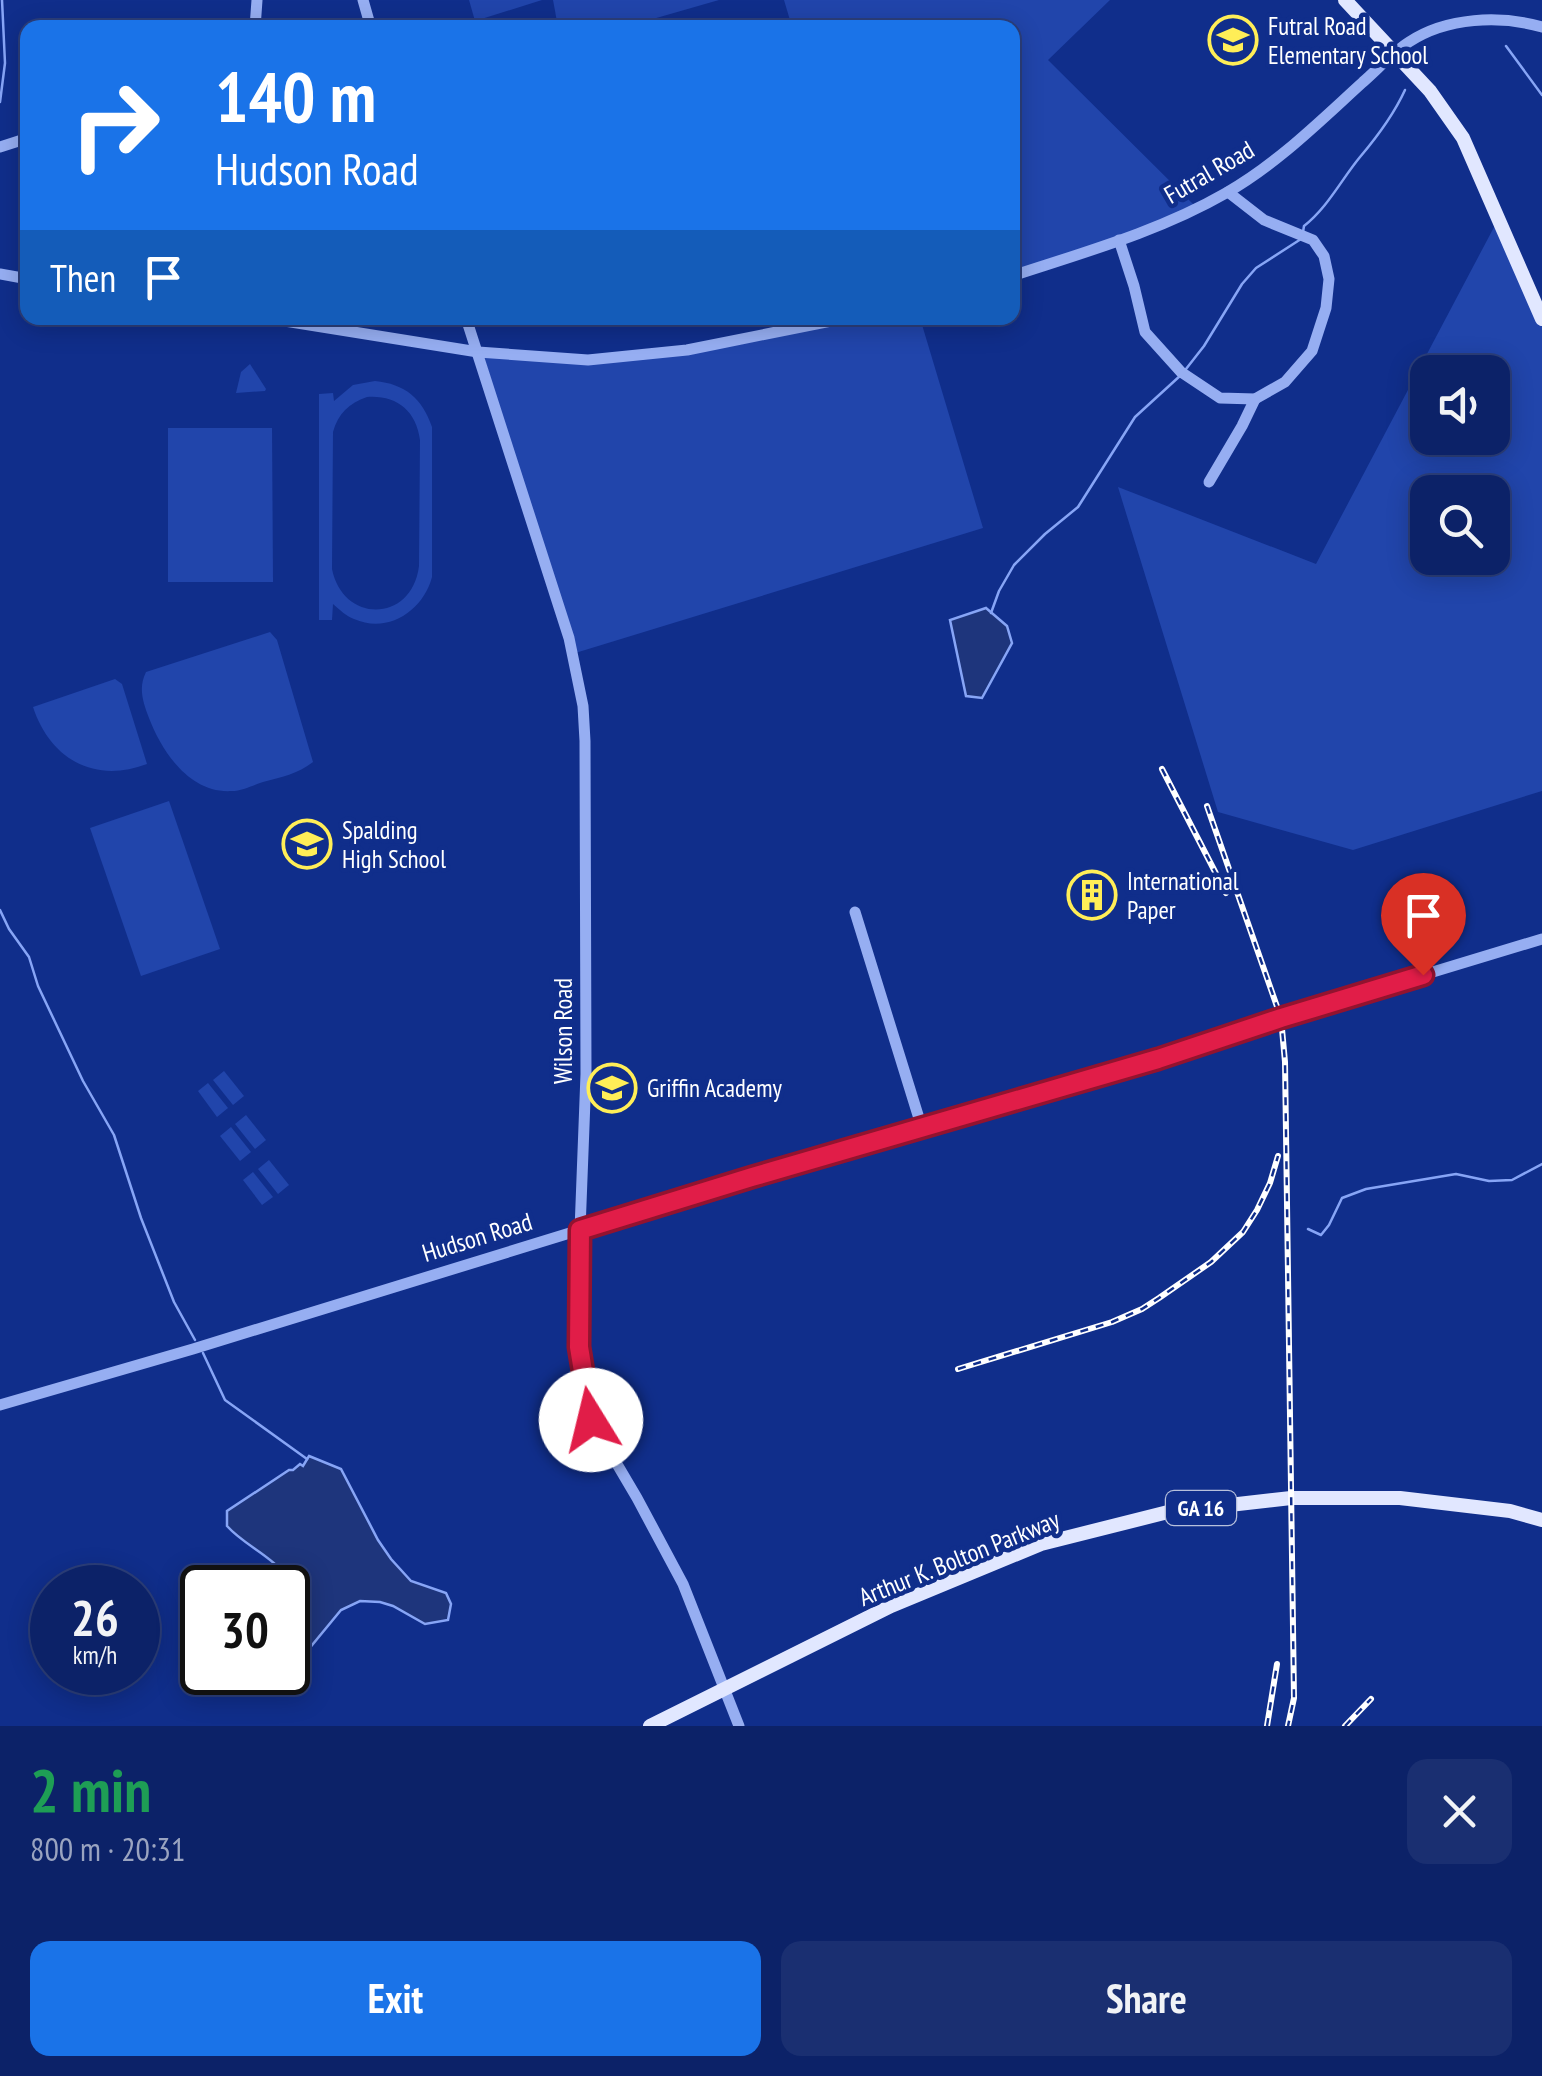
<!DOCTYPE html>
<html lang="en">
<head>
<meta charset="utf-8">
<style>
	body { margin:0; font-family:"PT Sans Narrow",sans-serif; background:#1a2f71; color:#f1f3f6; height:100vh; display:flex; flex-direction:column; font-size:38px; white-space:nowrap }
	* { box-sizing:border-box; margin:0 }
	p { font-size:32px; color:#9aa4c0 }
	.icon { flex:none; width:55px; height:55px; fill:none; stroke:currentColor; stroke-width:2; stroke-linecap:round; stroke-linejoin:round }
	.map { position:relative; height:1726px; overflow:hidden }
	.side { display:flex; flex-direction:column; background:#0c2268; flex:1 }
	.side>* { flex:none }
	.top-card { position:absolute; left:20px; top:20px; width:1000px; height:305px; border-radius:20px; box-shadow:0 5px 25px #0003,0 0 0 2px #2c3f7c; background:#1a73e8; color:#fff; overflow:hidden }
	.controls { position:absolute; left:1410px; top:355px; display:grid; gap:20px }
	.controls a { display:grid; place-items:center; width:100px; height:100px; border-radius:20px; background:#0c2268; box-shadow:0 5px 25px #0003,0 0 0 2px #2c3f7c; font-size:50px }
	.speed { position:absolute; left:30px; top:1565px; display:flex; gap:20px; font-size:50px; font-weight:700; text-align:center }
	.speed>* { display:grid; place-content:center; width:130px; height:130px; border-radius:50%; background:#0c2268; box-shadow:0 5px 25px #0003,0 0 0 2px #2c3f7c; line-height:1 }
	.speed small { font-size:25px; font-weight:400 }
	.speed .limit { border:5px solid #111; border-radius:15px; background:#fff; color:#111 }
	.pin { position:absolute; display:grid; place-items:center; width:85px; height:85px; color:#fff; margin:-102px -42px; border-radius:50% 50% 50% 0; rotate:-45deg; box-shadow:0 0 10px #0007 }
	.pin .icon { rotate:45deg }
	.me { position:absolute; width:110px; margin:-55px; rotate:351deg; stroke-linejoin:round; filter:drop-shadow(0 0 8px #0008) }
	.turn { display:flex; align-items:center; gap:35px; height:210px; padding:0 30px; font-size:45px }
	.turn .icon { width:130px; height:130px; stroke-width:2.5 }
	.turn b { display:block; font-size:70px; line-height:85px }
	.then { display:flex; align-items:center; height:95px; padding:0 30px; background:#0003; gap:20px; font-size:38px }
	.round { display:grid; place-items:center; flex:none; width:105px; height:105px; border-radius:20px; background:#1a2f71 }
	.head { display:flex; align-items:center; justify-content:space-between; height:170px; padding:0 30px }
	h1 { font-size:60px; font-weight:700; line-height:75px; color:#1e9e55 }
	.action { display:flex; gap:20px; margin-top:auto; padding:20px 30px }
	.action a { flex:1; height:115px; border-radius:20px; background:#1a73e8; color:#fff; font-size:40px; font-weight:700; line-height:115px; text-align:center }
	.action a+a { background:#1a2f71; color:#f1f3f6 }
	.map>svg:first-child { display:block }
</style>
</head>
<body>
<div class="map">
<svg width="1542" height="1726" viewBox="0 0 1542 1726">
	<rect width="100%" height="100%" fill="#102e8b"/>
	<g fill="#2145ab" fill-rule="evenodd">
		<path d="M469 0H542L475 21Z"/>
		<path d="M553 0H719L625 27H558Z"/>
		<path d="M784 0H1110L1048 60 1196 207 1181 217 1013 271 1012 28 792 27Z"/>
		<path d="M1502 212 1542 305V791L1353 850 1218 812 1118 487 1316 564ZM1428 372H1492V438H1428ZM1428 492H1492V558H1428Z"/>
		<path d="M867 318H920L983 528 572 654 484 356 599 362Z"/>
		<path d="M250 364 266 389 265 391 236 393 241 372Z"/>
		<path d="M375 381C405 384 422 398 432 427V577C423 611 388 634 354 619 346 616 340 610 333 604L332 620H319V394L333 393 334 401 353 385ZM367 397C396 395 416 410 420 440L419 566C412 623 343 624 332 569L333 432C338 414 349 403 367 397Z"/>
		<path d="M168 428H272L273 582H168Z"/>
		<path d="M270 632 277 640 313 762C298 774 281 777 263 782 253 785 242 791 232 791 190 794 162 752 149 718 143 702 138 688 146 672Z"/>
		<path d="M115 679 122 684 147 764C94 784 50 759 33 707Z"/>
		<path d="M169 801 220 949 141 976 90 828Z"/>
		<path d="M224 1071 244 1096 233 1105 213 1080Z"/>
		<path d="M208 1083 228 1108 217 1117 198 1091Z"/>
		<path d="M246 1115 266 1140 255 1149 235 1124Z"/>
		<path d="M231 1127 251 1152 240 1161 220 1136Z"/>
		<path d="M269 1160 289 1185 278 1194 258 1169Z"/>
		<path d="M253 1172 273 1197 262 1205 243 1180Z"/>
	</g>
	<g fill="#1e357c" stroke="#87a5f6" stroke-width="2.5">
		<path d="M986 608 1007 626 1012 643 982 698 966 696 950 620Z"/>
		<path d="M309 1456 341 1469 378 1540 391 1559 411 1581 446 1593 451 1604 448 1620 425 1624 393 1606 380 1602 360 1601 341 1610 308 1650 301 1605C295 1597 293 1584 286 1575 270 1555 244 1545 227 1526V1511L289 1470H293L300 1464 303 1466Z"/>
	</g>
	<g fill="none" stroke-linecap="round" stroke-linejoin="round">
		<g stroke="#87a5f6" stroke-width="2.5">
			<path d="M1506 46 1542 95"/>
			<path d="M0 102 5 63 2 0"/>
			<path d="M1303 232 1304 226C1328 207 1341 180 1360 157 1377 137 1394 114 1405 90"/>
			<path d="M1186 369 1204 346 1242 284 1256 268 1301 239"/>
			<path d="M991 613 999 591 1014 565 1045 534 1078 507 1135 417 1181 375"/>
			<path d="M0 910 9 929 29 957 38 986 83 1081 114 1135 141 1218 174 1302 195 1340"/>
			<path d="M1308 1229 1321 1235 1329 1225 1342 1198 1366 1189 1456 1174 1489 1181 1512 1180 1542 1164"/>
			<path d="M203 1353 225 1400 307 1459"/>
		</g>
		<g stroke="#96aef2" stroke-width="11">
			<path d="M363 0 371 28"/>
			<path d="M255 28 257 0"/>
			<path d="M0 147 28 138"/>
			<path d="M1119 240 1134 286 1145 332 1181 372 1220 398 1255 399 1285 382 1312 351 1326 308 1329 279 1324 256 1313 240 1264 220 1228 192"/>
			<path d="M0 274 28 279"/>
			<path d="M1012 276C1085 252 1160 231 1226 193 1277 164 1320 121 1363 82 1378 69 1392 53 1409 42 1447 17 1500 15 1542 27"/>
			<path d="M266 318 478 352 588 360 687 350 846 318"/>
			<path d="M466 318 569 638 583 706 585 741 586 1074 580 1230 579 1347 591 1420 637 1498 683 1584 739 1726"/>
			<path d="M1209 482 1242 426 1255 399"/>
			<path d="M855 912 922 1128"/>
			<path d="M0 1405 193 1349 752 1177 1158 1059 1281 1018 1542 939"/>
		</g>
		<g stroke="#e1e7ff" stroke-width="14">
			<path d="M1345 0 1430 91 1463 138 1542 319"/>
			<path d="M650 1726 891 1606 1041 1544 1168 1512 1291 1498H1400L1510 1511 1542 1520"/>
		</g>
		<g stroke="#fff" stroke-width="6">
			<g id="rail">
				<path d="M1162 769 1226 893"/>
				<path d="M1207 806 1281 1018 1285 1062 1294 1698 1288 1726"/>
				<path d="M958 1369 1112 1322 1142 1309 1159 1298 1211 1262 1243 1232 1257 1210 1270 1183 1278 1156"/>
				<path d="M1267 1726 1277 1664"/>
				<path d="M1345 1726 1371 1699"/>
			</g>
		</g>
		<use href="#rail" stroke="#102e8b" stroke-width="2.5" stroke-dasharray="8" stroke-linecap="butt"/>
	</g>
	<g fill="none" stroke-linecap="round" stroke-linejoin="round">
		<g stroke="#92132f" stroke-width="25">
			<path id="route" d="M591 1420 579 1347 580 1230 752 1177 1158 1059 1281 1018 1423 975"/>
		</g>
		<use href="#route" stroke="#e11d48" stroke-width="18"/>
	</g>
	<defs>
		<g id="school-ring" transform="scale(2.5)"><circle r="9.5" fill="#102e8b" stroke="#ffee57" stroke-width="1.5"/><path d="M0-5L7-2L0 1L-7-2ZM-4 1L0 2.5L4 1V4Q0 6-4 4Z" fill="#ffee57"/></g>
		<g id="building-ring" transform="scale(2.5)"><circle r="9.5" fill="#102e8b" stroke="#ffee57" stroke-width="1.5"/><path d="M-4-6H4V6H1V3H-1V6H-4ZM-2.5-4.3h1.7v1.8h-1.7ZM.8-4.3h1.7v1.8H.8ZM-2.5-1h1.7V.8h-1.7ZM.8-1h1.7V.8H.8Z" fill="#ffee57"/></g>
	</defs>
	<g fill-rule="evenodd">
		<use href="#school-ring" x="1233" y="40"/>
		<use href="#school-ring" x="307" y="844"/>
		<use href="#building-ring" x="1092" y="895"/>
		<use href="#school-ring" x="612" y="1088"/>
	</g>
	<g text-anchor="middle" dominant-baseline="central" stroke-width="9" stroke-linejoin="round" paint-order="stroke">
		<rect fill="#102e8b" stroke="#b7c0dc" stroke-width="2.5" x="1166" y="1491" width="70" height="34" rx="8"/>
		<g font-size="22" font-weight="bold" fill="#fff">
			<text x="1201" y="1508">GA 16</text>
		</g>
		<g font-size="25" fill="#fff" stroke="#102e8b" text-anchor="start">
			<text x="1268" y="26">Futral Road<tspan x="1268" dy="29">Elementary School</tspan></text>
			<text x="342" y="830">Spalding<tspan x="342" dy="29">High School</tspan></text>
			<text x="1127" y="881">International<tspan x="1127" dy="29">Paper</tspan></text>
			<text x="647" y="1088">Griffin Academy</text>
		</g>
		<g font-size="25" fill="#fff" stroke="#102e8b">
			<text transform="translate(1209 172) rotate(-30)">Futral Road</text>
			<text transform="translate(563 1031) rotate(-90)">Wilson Road</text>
			<text transform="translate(477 1237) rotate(-17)">Hudson Road</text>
			<text transform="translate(959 1558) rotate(-22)">Arthur K. Bolton Parkway</text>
		</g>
	</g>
</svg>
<div class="controls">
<a><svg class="icon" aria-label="sound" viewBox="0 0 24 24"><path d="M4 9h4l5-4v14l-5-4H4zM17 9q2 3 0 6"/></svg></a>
<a><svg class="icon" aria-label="search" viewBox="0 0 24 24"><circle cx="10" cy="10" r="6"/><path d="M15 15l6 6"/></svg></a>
</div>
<div class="speed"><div>26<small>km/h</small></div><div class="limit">30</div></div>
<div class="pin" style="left:1423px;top:975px;background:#d93025"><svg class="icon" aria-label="arrive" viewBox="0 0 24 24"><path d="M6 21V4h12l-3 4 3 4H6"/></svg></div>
<svg class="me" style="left:591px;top:1420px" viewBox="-20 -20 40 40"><circle r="19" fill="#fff"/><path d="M0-13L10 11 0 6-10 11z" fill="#e11d48"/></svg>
<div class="top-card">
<div class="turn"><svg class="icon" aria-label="right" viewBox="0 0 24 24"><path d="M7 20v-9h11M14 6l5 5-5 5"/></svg><div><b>140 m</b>Hudson Road</div></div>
<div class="then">Then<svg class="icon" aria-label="arrive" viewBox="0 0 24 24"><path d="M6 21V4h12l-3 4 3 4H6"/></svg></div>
</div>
</div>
<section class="side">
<div class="head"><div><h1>2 min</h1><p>800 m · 20:31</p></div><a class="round"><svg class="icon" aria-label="close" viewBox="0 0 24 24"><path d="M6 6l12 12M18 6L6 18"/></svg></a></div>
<div class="action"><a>Exit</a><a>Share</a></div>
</section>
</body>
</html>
